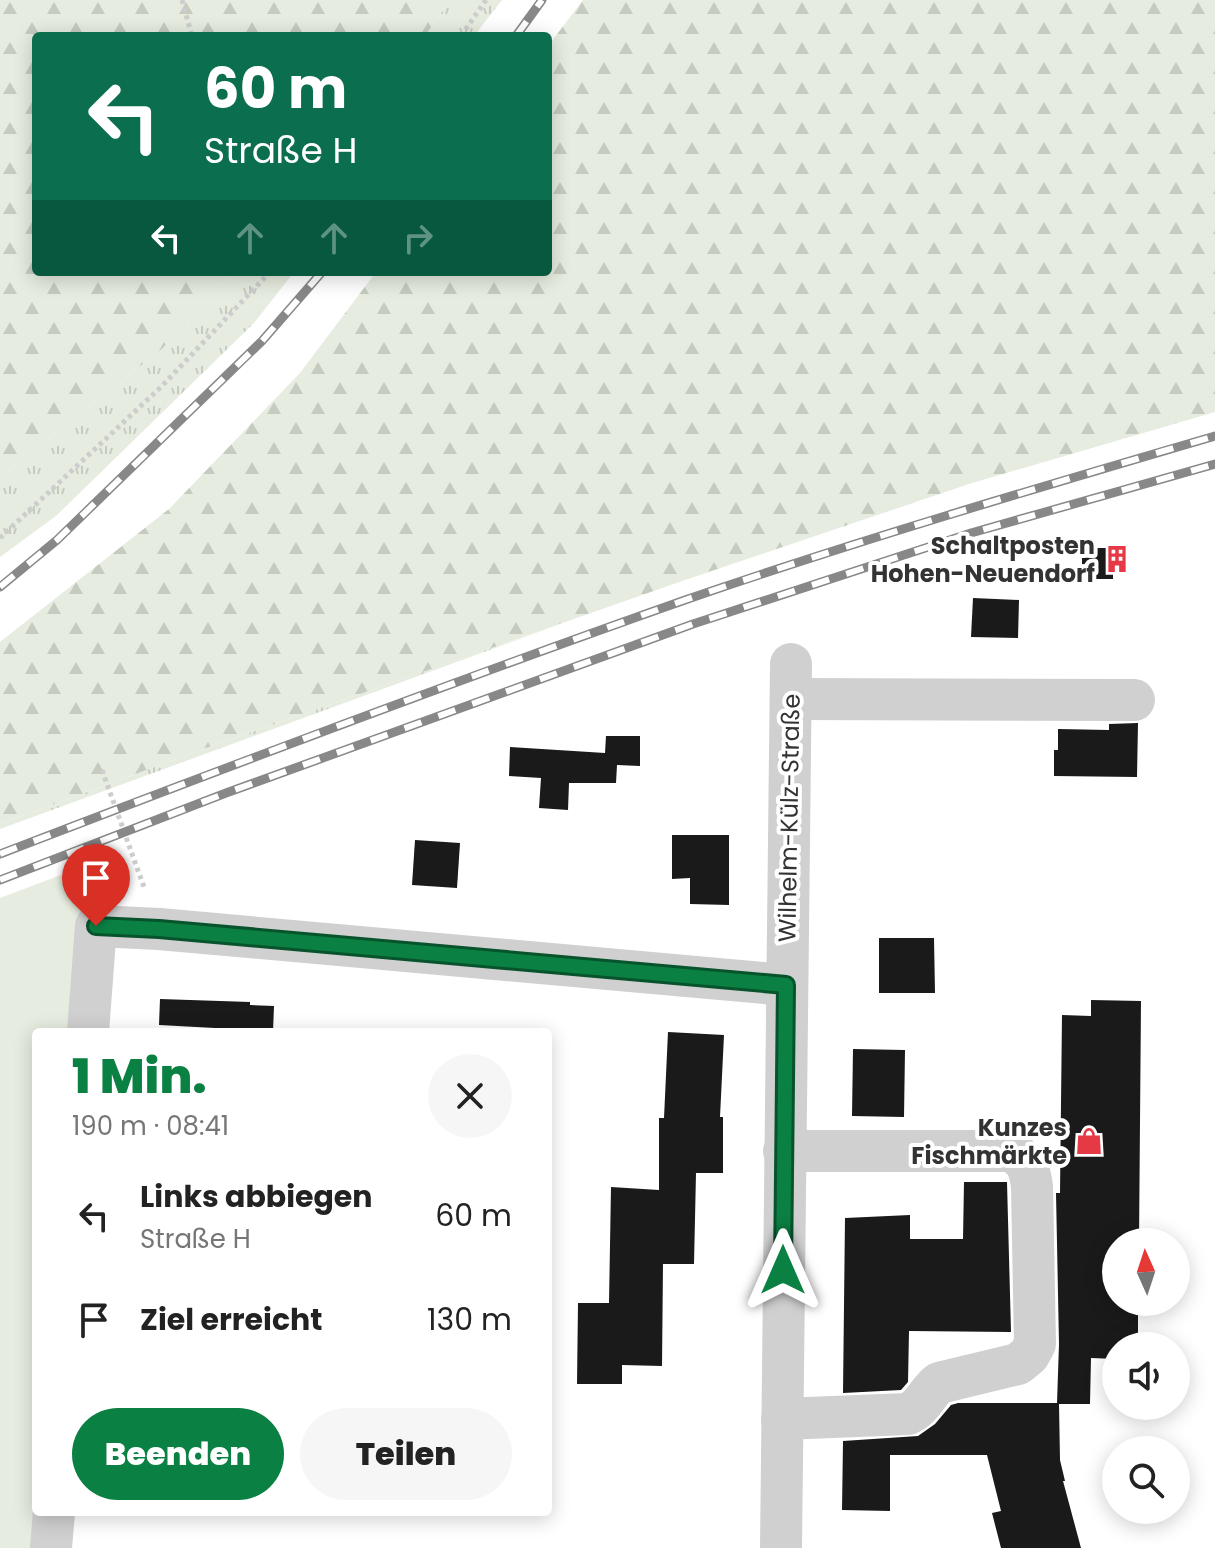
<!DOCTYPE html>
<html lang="de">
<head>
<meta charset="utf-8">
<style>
	body { margin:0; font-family:Poppins,sans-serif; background:#f6f6f6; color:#222; height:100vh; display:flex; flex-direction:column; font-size:30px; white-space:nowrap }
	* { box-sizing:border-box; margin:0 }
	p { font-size:26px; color:#767676 }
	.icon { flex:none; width:44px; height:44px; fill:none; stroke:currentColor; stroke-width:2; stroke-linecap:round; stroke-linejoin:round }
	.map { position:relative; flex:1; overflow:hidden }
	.panel { position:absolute; left:32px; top:1028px; width:520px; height:488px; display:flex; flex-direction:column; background:#fff; border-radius:8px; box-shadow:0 4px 20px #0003 }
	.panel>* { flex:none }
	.banner { position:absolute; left:32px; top:32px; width:520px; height:244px; border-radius:8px; box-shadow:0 4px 20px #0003; background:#0b6e4f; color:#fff; overflow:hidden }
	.needle { width:52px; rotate:357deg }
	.fabs { position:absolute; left:1102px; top:1228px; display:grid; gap:16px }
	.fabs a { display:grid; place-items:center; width:88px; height:88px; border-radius:50%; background:#fff; box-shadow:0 4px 20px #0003; font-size:40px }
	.pin { position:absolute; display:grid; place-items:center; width:68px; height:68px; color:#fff; margin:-82px -34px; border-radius:50% 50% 50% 0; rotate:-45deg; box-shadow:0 0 8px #0007 }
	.pin .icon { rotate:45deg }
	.me { position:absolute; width:88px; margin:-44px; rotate:0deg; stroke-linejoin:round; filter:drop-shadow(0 0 6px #0008) }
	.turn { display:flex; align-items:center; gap:28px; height:168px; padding:0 40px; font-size:36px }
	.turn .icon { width:104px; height:104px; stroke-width:2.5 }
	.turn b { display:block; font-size:56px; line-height:68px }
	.lanes { display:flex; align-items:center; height:76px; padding:0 40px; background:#0003; justify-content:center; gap:40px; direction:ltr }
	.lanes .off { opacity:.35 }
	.round { display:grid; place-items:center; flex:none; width:84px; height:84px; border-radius:42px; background:#f6f6f6 }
	.summary { display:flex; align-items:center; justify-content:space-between; height:136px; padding:0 40px }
	h1 { font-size:48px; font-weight:800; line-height:60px; color:#0b8043 }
	.primary-button { display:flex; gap:16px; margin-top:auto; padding:16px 40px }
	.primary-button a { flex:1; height:92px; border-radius:48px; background:#0b8043; color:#fff; font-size:32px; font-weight:800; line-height:92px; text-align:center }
	.primary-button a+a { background:#f6f6f6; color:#222 }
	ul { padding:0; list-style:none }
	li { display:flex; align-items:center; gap:24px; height:104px; padding:0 40px }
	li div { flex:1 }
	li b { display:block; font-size:30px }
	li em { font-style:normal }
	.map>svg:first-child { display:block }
</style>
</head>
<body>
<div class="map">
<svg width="1215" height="1548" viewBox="0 0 1215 1548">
	<defs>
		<pattern id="grass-tufts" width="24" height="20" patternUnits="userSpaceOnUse" patternTransform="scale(2)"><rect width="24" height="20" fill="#e6ecdf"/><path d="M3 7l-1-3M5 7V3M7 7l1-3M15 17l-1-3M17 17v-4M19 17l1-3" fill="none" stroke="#c6cbc0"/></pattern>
		<pattern id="forest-firs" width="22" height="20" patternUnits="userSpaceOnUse" patternTransform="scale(2)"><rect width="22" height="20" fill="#e6ecdf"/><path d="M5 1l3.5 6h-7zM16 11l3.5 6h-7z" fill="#c6cbc0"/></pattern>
	</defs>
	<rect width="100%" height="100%" fill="#fff"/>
	<g fill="url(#grass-tufts)">
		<path d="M450 0H502L474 36H425Z"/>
		<path d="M232 272H294L254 323 56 516 0 557V478L163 348Z"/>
		<path d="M574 619 0 829V824L206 748Z"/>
	</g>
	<g fill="url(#forest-firs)">
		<path d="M0 0H450L425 36H36V272H232L163 348 0 478Z"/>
		<path d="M583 0H1215V412L972 483 685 580 206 748 0 824V642L169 509 300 373 376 272H548V46Z"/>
	</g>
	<path fill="#e6ecdf" d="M98 861 86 1032H36V1512L48 1548H0V898Z"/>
	<g fill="#1a1a1a">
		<rect x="1082" y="548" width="31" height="31"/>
		<path d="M973 598 1019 600 1018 638 971 637Z"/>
		<path d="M1138 723 1137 777 1054 776V750H1058V729L1109 730V724Z"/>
		<path d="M606 736H640V766L617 765 616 783H569L568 810 539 808 541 778 509 776 510 747 605 753Z"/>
		<path d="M672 835H729V905L690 904V878L672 879Z"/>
		<path d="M415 840 460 843 457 888 412 885Z"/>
		<path d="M879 938H934L935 993H879Z"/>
		<path d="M160 999 250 1002V1005L274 1006 273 1032H215V1028L159 1025Z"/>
		<path d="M1091 1000 1141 1001 1139 1242H1116V1302H1138V1346H1116V1359L1091 1358 1090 1404H1059L1060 1460 1065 1481H1063L1081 1548H1001L992 1513 1001 1511 987 1455H890V1511L842 1510 843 1441 918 1436 935 1424 951 1405 958 1403H1057L1059 1344 1056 1193H1060L1062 1015 1091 1016Z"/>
		<path d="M668 1032 724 1035 720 1117H723V1173H696L694 1264H663L662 1366 622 1365V1384H577L578 1303H609L611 1187 659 1190V1118H664Z"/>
		<path d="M853 1049 905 1050 904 1117 852 1116Z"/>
		<path d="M964 1182H1007L1011 1332 909 1331 908 1382 901 1390 843 1393 845 1218 910 1215V1239H963Z"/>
	</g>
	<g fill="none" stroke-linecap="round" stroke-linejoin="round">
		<g stroke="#cdcdcd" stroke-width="5" stroke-dasharray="4 4" stroke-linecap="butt">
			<path d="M182 0 192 36"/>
			<path d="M461 36 486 0"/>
			<path d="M0 538 161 387 270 272"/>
			<path d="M102 770 145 890"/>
		</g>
		<g stroke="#d0d0d0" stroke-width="42">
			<path d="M792 699 1134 700"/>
			<path d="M88 1032 96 926 159 929 786 985"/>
			<path d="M782 1419 908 1414C923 1408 927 1392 939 1383L1018 1364 1029 1355 1035 1344 1032 1187C1030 1170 1027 1158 1009 1151H784"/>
			<path d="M51 1548 54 1512"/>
			<path d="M781 1548 791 664"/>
		</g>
		<g stroke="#888" stroke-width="9">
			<g id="rail">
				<path d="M516 36 542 0"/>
				<path d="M0 587 57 540 262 341 322 272"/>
				<path d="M0 854C227 767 455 681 685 600 859 540 1037 488 1215 436"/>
				<path d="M0 880 226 793 693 624 971 533 1215 464"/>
			</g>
		</g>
		<use href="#rail" stroke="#fff" stroke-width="6" stroke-dasharray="18" stroke-linecap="butt"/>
	</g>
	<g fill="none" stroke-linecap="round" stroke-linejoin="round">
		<g stroke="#07532c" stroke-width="20">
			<path id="route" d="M96 926 159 929 786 985 783 1270"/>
		</g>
		<use href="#route" stroke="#0b8043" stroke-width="14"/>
	</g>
	<defs>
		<g id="building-bare" transform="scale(2.16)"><path d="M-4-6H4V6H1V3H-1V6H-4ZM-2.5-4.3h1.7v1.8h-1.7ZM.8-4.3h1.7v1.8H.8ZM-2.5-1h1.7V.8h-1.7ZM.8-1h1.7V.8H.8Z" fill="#e63946" stroke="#fff" stroke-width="2.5" paint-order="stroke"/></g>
		<g id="shop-bare" transform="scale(2.16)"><path d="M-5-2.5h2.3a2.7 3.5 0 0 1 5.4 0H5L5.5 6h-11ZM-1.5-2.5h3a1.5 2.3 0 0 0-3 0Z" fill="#e63946" stroke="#fff" stroke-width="2.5" paint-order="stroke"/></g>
	</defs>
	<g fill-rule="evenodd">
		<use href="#building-bare" x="1117" y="559"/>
		<use href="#shop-bare" x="1089" y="1141"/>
	</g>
	<g text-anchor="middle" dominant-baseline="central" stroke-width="8" stroke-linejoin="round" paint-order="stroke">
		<g font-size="24" font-weight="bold" fill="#333" stroke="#fff" text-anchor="end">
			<text x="1095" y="545">Schaltposten<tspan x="1095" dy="28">Hohen-Neuendorf</tspan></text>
			<text x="1067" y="1127">Kunzes<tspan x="1067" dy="28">Fischmärkte</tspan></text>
		</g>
		<g font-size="24" fill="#333" stroke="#fff">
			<text transform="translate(789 818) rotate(-89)">Wilhelm-Külz-Straße</text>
		</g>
	</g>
</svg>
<div class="fabs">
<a><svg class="needle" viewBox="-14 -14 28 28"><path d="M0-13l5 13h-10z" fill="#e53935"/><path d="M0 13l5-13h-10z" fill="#767676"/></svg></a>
<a><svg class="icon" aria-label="sound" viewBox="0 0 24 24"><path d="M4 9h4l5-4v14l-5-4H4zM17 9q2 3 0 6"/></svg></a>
<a><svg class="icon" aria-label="search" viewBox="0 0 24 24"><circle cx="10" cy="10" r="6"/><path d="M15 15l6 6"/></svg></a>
</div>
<div class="pin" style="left:96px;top:926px;background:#d93025"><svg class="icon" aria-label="arrive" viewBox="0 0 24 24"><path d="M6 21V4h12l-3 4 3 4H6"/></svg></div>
<svg class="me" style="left:783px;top:1270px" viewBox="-20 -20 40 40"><path d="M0-17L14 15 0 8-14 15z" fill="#0b8043" stroke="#fff" stroke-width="4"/></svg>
<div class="banner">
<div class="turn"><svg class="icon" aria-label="left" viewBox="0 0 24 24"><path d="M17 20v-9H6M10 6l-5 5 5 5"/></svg><div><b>60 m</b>Straße H</div></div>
<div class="lanes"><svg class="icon" aria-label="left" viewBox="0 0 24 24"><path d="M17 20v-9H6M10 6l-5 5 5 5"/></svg><svg class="icon off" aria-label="ahead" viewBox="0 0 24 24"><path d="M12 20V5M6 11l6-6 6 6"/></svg><svg class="icon off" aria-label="ahead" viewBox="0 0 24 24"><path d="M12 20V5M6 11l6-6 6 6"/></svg><svg class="icon off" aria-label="right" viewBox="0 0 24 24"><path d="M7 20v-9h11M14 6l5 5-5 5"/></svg></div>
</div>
<section class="panel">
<div class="summary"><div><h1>1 Min.</h1><p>190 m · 08:41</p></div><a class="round"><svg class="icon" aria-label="close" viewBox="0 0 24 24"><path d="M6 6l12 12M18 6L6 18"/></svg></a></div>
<ul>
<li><svg class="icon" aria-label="left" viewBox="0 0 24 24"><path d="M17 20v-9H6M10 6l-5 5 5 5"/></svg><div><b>Links abbiegen</b><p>Straße H</p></div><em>60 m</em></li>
<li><svg class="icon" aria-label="arrive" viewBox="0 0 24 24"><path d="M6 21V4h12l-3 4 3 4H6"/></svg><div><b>Ziel erreicht</b></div><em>130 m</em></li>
</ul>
<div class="primary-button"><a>Beenden</a><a>Teilen</a></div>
</section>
</div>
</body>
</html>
